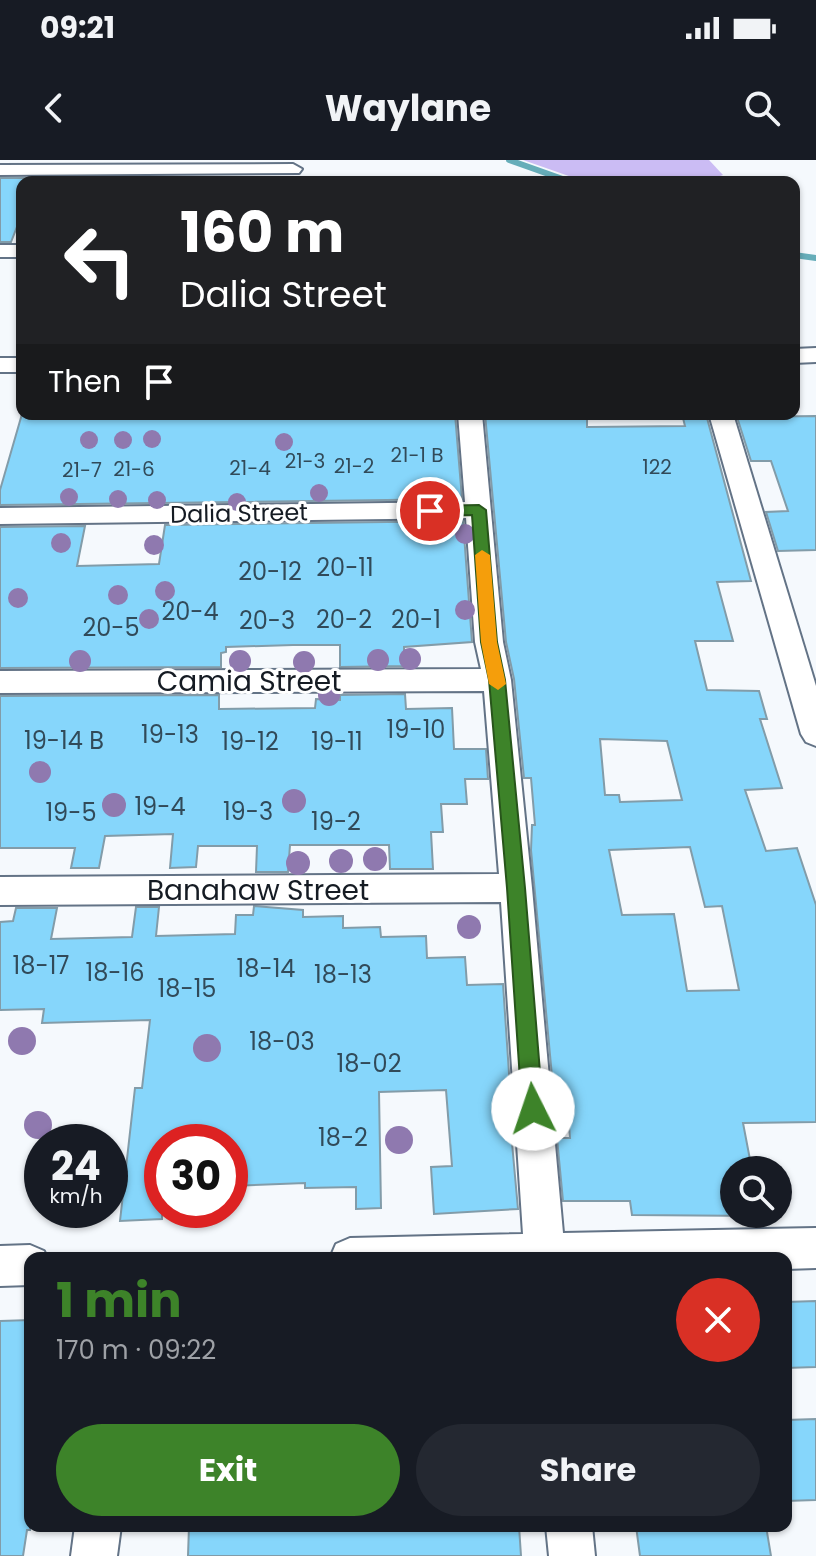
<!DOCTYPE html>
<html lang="en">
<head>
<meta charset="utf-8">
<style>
	body { margin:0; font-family:Poppins,sans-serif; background:#242831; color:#f1f3f6; height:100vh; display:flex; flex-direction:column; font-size:30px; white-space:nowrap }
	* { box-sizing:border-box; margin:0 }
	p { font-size:26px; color:#9ea1a6 }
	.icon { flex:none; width:44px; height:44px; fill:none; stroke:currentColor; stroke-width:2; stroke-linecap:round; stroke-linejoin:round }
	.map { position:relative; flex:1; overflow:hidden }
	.side { position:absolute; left:24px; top:1092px; width:768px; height:280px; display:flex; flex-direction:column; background:#171b24; border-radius:16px; box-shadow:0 2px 6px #0004 }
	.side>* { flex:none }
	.guide { position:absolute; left:16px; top:16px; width:784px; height:244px; border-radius:16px; box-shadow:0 2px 6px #0004; background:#202124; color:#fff; overflow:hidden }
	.controls { position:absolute; left:720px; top:996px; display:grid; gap:16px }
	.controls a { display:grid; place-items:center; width:72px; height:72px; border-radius:50%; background:#171b24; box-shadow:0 2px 6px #0004; font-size:40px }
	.speed { position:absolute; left:24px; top:964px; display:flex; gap:16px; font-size:40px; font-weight:700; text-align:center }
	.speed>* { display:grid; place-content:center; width:104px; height:104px; border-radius:50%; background:#171b24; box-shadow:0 2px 6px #0004; line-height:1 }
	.speed small { font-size:20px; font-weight:400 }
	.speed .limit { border:12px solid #d22; background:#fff; color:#111 }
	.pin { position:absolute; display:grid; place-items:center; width:68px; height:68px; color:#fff; margin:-34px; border:4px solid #fff; border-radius:50%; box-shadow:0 2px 8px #0007 }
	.me { position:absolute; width:88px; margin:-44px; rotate:356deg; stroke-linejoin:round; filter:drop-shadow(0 0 6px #0008) }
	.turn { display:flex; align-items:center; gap:28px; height:168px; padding:0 32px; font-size:36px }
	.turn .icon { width:104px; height:104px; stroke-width:2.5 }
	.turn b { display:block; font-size:56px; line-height:68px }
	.then { display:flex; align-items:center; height:76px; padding:0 32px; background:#0003; gap:16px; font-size:30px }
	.round { display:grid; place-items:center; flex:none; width:84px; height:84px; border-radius:42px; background:#242831 }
	.headline { display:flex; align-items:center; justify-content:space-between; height:136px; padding:0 32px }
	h1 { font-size:48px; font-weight:700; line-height:60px; color:#3d8329 }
	.action { display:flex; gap:16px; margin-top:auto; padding:16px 32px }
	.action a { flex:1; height:92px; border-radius:48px; background:#3d8329; color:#fff; font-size:32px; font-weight:700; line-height:92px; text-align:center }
	.action a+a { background:#242831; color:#f1f3f6 }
	.status { display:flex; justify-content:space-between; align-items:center; height:56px; padding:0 40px; background:#171b24; direction:ltr }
	.status svg { height:22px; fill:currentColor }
	header { display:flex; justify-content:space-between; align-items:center; height:104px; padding:0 32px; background:#171b24; font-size:36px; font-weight:700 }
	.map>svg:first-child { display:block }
</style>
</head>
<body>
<div class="status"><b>09:21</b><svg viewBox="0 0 49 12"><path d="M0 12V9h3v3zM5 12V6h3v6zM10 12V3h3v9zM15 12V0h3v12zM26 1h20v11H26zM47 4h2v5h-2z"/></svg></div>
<header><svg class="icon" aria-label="back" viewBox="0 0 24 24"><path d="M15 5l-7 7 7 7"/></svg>Waylane<svg class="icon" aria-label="search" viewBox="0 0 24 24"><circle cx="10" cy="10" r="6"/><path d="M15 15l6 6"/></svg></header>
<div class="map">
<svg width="816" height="1396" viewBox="0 0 816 1396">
	<rect width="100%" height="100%" fill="#f5f9fd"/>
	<path fill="#cbbcf4" d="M523 0H709L723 15 703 22H586Z"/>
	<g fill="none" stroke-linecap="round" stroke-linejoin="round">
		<g stroke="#66adb9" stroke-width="6">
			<path d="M509 0 571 22"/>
			<path d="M794 95 816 98"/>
		</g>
	</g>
	<g fill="#86d6fb" stroke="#829ca9" stroke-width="2" fill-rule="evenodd">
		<path d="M0 18H36L34 22H22V54L11 82H0Z"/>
		<path d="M22 254H455L462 339 0 345V330Z"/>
		<path d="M485 254H587V267L685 266 683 258H707L751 421 717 422 733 481H695L707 530 759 531 767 559H760L782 628 745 630 766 691 797 688 816 745V962L743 963 752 1010H734V1054L760 1056 632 1055 630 1041H563L557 978H570L566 927H553L531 690 532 665H535L531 618H524L514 519 506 482ZM600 579 667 581 682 640 620 642 619 635H605ZM690 687 705 747 722 746 739 830 687 831 674 754 622 755 609 690Z"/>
		<path d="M816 256V390L778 391 766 352 788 351 771 301H751L737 257Z"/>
		<path d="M463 361 472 482 404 487V506L340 507V485H293L226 487V492L221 493V507L0 508V367L85 366 77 406 159 404 165 365Z"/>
		<path d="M405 534 406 549 452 548 454 589H486L488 619H465L467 644H441L443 672H431L433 709H390L389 685H290L288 712H256L257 686H198L196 707 170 708 173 674 105 676 99 708H71L75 688H0V536L219 535V549L315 548 316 539 340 540V535Z"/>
		<path d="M254 746 303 750V757L343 756V768L380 767 381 777 426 776 427 798 465 797 467 825 503 824 510 928H507L518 1049 434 1054 431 1007 452 1006 446 930 379 932 381 1048 356 1049V1027L305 1028V1023L230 1026V982H162V1059L120 1061 135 928H142L150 860 42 863 44 849 0 850V762L13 761 16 748H57L51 779 132 777 136 747H159L156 776 235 774 236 755H253Z"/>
		<path d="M816 1141V1207L786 1208V1142Z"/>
		<path d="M30 1160V1370H27L23 1396H0V1161Z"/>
		<path d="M816 1259V1340L786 1341V1260Z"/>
		<path d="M189 1366H519L521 1396H188Z"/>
		<path d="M636 1366H766L771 1396H640Z"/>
	</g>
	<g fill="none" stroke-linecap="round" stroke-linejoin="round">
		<g stroke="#637386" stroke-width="4">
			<g id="street">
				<path d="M293 4 302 9 299 13 0 15V5Z"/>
				<rect x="0" y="85" width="22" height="12"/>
				<path d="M816 188V202L794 203V189Z"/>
				<rect x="0" y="198" width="22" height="14"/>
				<path d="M458 254H482L503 482 511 520 532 728 563 1073 816 1068V1108L786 1109V1098H330L336 1084 350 1078 523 1074 501 742 0 745V717L499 714 484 531 0 533V511L481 509 475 482 466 358 0 364V348L465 342Z"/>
				<path d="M709 254H733L816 526V586L806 582 801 574Z"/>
				<path d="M30 1085 44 1091 47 1098H30V1125L0 1126V1086Z"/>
				<path d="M75 1366H121L117 1396H71Z"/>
				<path d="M546 1366H592L595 1396H549Z"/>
			</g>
		</g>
		<use href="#street" fill="#fff" fill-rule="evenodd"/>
	</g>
	<g fill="#8f79af">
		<circle cx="152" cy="279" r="9"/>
		<circle cx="89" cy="280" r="9"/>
		<circle cx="123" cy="280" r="9"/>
		<circle cx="284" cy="282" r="9"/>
		<circle cx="319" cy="333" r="9"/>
		<circle cx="69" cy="337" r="9"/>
		<circle cx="118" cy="339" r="9"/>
		<circle cx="157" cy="340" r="9"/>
		<circle cx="237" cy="342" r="9"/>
		<circle cx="433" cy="365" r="10"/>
		<circle cx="465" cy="374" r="10"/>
		<circle cx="61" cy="383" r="10"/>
		<circle cx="154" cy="385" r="10"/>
		<circle cx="165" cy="431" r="10"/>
		<circle cx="118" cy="435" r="10"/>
		<circle cx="18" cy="438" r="10"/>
		<circle cx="465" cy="450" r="10"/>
		<circle cx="149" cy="459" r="10"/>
		<circle cx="410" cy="499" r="11"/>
		<circle cx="378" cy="500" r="11"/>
		<circle cx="80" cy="501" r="11"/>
		<circle cx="240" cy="501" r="11"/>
		<circle cx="304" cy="502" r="11"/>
		<circle cx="329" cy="535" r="11"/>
		<circle cx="40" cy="612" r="11"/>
		<circle cx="294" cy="641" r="12"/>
		<circle cx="114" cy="645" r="12"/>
		<circle cx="375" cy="699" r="12"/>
		<circle cx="341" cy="701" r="12"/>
		<circle cx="298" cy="703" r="12"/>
		<circle cx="469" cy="767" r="12"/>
		<circle cx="22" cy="881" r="14"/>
		<circle cx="207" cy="888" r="14"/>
		<circle cx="514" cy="939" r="14"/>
		<circle cx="38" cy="965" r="14"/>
		<circle cx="399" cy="980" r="14"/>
	</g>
	<path fill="#3d8329" stroke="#28551b" stroke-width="2" d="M479 345 486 350 497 482 505 520 525 728 543 949 540 956 533 960 525 956 522 949 507 728 489 520 481 482 472 355 430 356 423 351 430 346Z"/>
	<path fill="#f59e0b" d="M482 390 490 395 497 482 506 524 498 530 489 524 481 482 475 395Z"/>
	<g text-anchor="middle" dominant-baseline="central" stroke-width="6" stroke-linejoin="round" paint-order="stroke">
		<g font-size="20" fill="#314a59">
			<text x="417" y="295">21-1 B</text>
			<text x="305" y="301">21-3</text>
			<text x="354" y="306">21-2</text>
			<text x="657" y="307">122</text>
			<text x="250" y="308">21-4</text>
			<text x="134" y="309">21-6</text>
			<text x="82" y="310">21-7</text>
		</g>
		<g font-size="24" fill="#151b23" stroke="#fff">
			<text transform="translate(239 353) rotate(-1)">Dalia Street</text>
		</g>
		<g font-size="24" fill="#314a59">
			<text x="345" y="407">20-11</text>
			<text x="270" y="411">20-12</text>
			<text x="190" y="451">20-4</text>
			<text x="344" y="459">20-2</text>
			<text x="416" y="459">20-1</text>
			<text x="267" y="460">20-3</text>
			<text x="111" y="467">20-5</text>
			<text x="416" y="569">19-10</text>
			<text x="170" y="574">19-13</text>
			<text x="64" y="580">19-14 B</text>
			<text x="250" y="581">19-12</text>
			<text x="337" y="581">19-11</text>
			<text x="160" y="646">19-4</text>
			<text x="248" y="651">19-3</text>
			<text x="71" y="652">19-5</text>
			<text x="336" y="661">19-2</text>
			<text x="41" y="805">18-17</text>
			<text x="266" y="808">18-14</text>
			<text x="115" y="812">18-16</text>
			<text x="343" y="814">18-13</text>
			<text x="187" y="828">18-15</text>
			<text x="282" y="881">18-03</text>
			<text x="369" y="903">18-02</text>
			<text x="343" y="977">18-2</text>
		</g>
		<g font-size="28" fill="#151b23" stroke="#fff">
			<text x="249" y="521">Camia Street</text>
			<text x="258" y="730">Banahaw Street</text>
		</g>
	</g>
</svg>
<div class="controls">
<a><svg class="icon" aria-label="search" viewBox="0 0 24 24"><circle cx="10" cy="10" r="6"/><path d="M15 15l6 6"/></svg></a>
</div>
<div class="speed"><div>24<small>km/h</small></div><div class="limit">30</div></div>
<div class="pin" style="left:430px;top:351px;background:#d93025"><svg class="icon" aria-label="arrive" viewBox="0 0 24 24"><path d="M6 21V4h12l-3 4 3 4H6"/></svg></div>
<svg class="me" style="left:533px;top:949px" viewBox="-20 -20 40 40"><circle r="19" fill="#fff"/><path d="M0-13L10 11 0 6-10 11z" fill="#3d8329"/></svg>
<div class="guide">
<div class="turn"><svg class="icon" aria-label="left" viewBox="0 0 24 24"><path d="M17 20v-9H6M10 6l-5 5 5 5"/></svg><div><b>160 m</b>Dalia Street</div></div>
<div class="then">Then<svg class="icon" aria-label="arrive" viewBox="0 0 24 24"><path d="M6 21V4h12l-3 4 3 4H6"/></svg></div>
</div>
<section class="side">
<div class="headline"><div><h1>1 min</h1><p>170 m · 09:22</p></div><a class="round" style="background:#d93025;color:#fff"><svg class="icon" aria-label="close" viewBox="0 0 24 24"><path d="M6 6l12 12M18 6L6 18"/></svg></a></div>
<div class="action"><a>Exit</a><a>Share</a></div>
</section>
</div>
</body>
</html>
